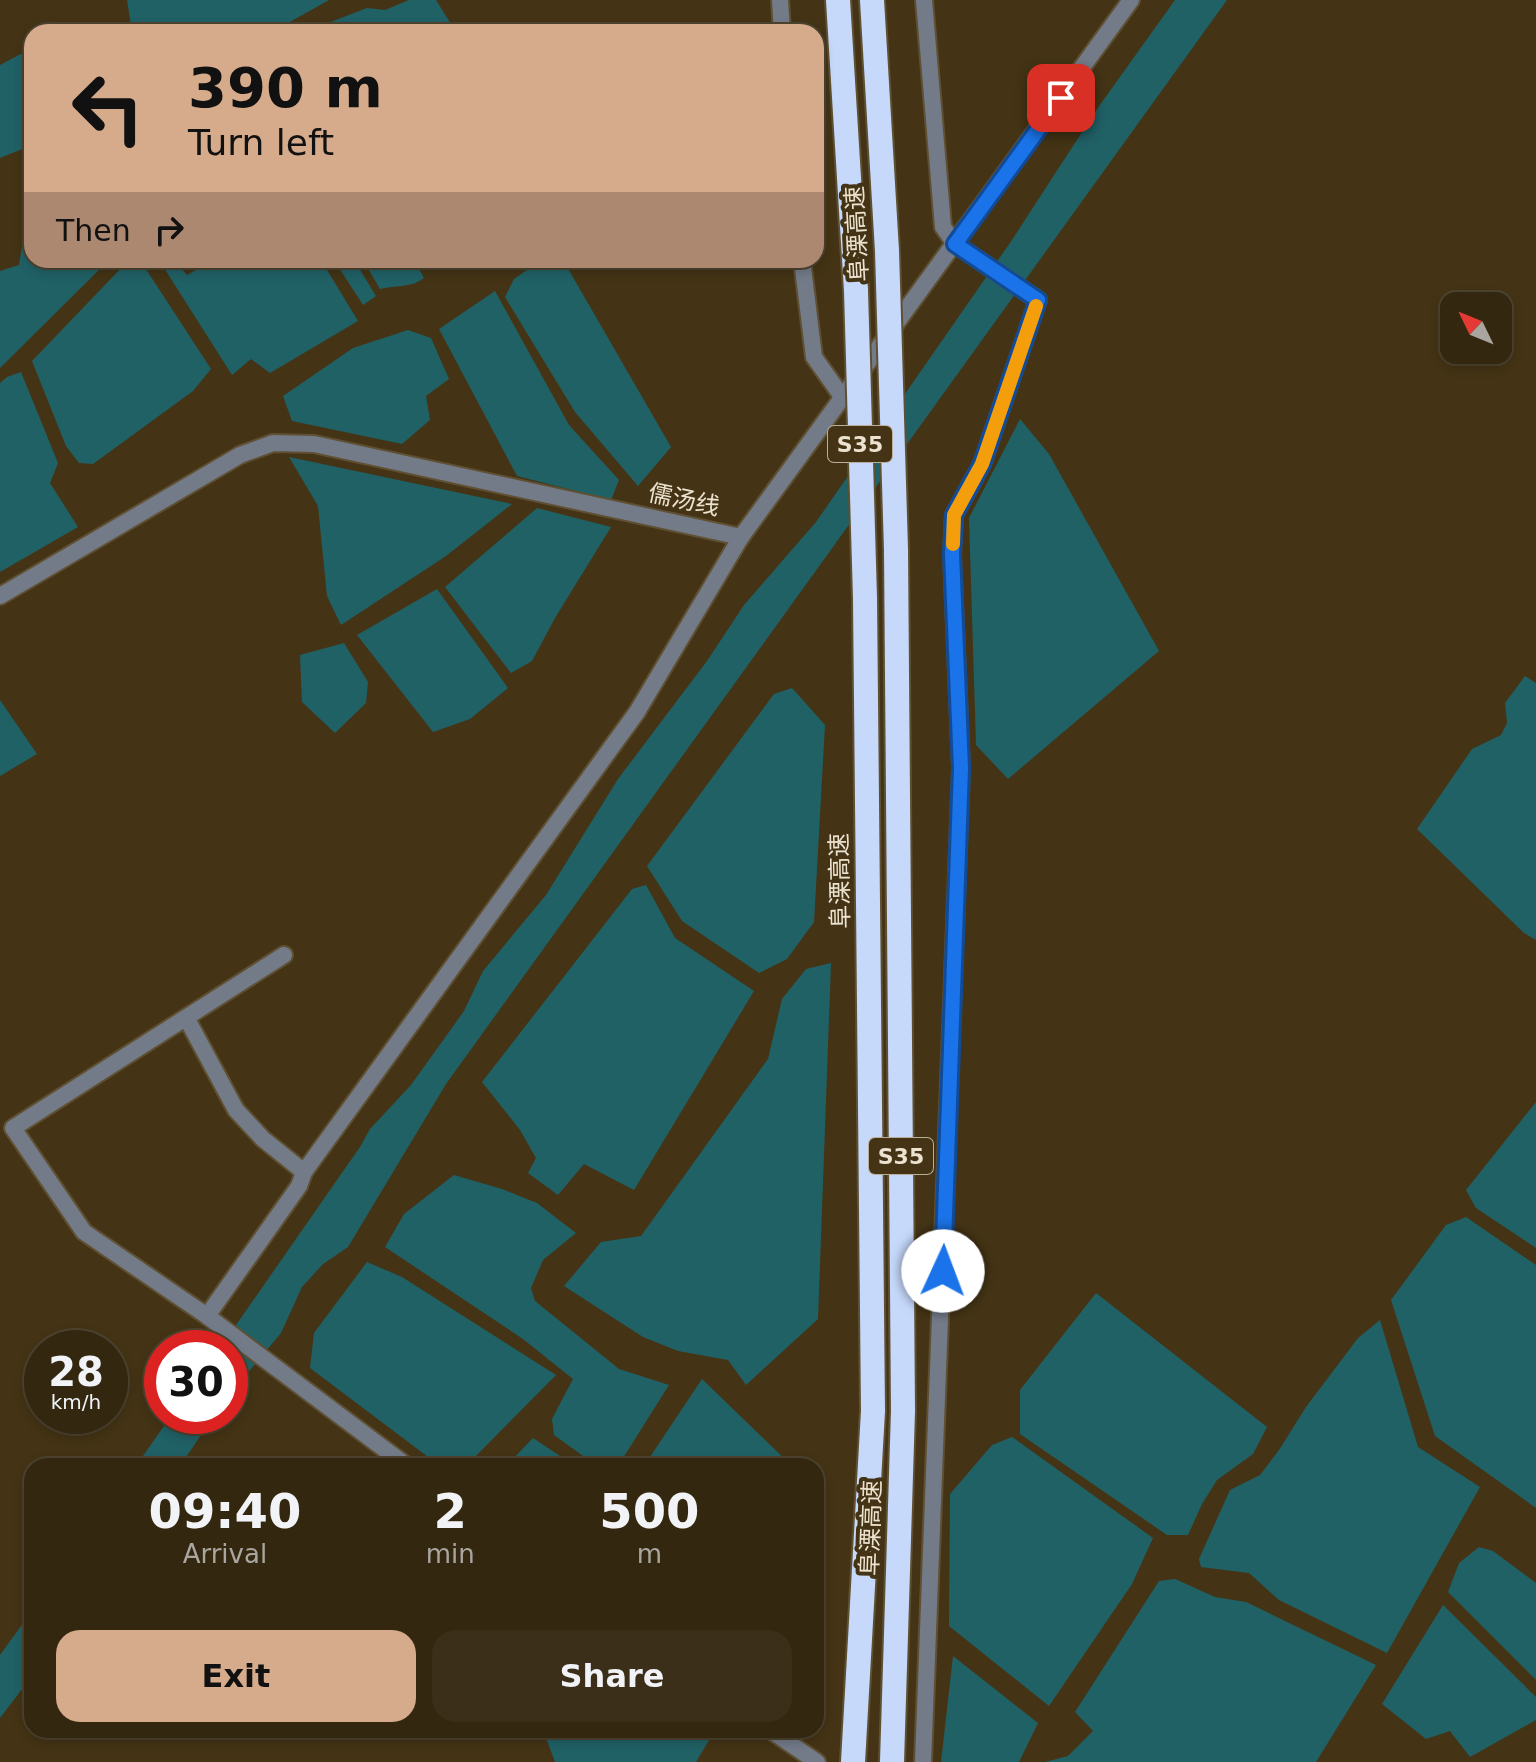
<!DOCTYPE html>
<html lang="en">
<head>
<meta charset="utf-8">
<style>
	body { margin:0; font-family:"DejaVu Sans","Noto Sans SC",sans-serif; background:#3b2f19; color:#f1f3f6; height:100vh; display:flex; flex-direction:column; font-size:30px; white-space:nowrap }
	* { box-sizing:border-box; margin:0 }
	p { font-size:26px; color:#a9a59f }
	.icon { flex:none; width:44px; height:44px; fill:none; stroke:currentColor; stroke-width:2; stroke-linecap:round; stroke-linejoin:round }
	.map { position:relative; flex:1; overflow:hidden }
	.side { position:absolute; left:24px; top:1458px; width:800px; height:280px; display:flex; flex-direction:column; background:#332710; border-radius:24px; box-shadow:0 4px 12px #0003,0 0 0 2px #4e4430 }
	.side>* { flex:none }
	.guide { position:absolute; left:24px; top:24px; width:800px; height:244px; border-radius:24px; box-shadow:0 4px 12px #0003,0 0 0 2px #4e4430; background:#d6ab8b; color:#111; overflow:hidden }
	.needle { width:52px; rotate:313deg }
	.fabs { position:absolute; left:1440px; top:292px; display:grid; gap:16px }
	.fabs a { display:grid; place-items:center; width:72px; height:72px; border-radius:16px; background:#332710; box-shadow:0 4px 12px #0003,0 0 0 2px #4e4430; font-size:40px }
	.speed { position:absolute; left:24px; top:1330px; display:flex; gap:16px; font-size:40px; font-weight:700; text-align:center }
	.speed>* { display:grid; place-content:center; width:104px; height:104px; border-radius:50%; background:#332710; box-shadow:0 4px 12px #0003,0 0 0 2px #4e4430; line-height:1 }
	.speed small { font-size:20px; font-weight:400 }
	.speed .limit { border:12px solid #d22; background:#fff; color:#111 }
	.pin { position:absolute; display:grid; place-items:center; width:68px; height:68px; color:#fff; margin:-34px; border-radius:16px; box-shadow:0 4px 12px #0006 }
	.me { position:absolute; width:88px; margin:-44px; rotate:2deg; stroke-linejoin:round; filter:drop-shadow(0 0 6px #0008) }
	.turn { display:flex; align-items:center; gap:28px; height:168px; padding:0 32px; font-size:36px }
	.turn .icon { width:104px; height:104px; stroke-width:2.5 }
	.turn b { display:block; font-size:56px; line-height:68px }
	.then { display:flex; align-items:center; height:76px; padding:0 32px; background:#0003; gap:16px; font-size:30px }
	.eta { display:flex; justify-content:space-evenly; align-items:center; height:136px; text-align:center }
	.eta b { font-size:48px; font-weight:700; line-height:56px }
	.action { display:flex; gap:16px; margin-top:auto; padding:16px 32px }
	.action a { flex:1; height:92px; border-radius:24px; background:#d6ab8b; color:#111; font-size:32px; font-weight:700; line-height:92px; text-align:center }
	.action a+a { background:#3b2f19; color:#f1f3f6 }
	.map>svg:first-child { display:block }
</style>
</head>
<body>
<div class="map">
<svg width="1536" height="1762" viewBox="0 0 1536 1762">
	<rect width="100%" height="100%" fill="#443415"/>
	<g fill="#206166">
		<path d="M127 0H329L272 32H132Z"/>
		<path d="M409 0H436L456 32H320L328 23 367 8 385 10Z"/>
		<path d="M1175 0H1227L446 1084 348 1247 323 1264 302 1287 281 1333 230 1394V1348H220L360 1147 370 1129 411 1085 464 1011 483 971 546 895 618 779 707 661 744 605 816 522 1012 240 1097 109Z"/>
		<path d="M32 48V145L0 158V65Z"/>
		<path d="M32 217V260H109L0 368V271L19 265 26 221Z"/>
		<path d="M140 260 211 369 193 391 93 464 79 463 66 446 32 361 128 261Z"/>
		<path d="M159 260H174L187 275 213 260H321L358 321 270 373 251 359 232 375Z"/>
		<path d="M334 260H354L376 296 363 305Z"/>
		<path d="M363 260H414L424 278C411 288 396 285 380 289Z"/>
		<path d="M541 260H563L671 447 638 486 575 412 505 297 514 279Z"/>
		<path d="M495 291 569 425 619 480 611 500 517 476 439 329Z"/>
		<path d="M408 330 431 338 449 379 426 396 430 420 402 444 292 421 283 396 353 348Z"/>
		<path d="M21 372 58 463 50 483 78 527 0 572V383L7 377Z"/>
		<path d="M1020 419 1049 454 1159 651 1008 779 976 745 969 518Z"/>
		<path d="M289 457 512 504 446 556 341 625 327 596 318 506Z"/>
		<path d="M537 508 611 527 555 618 532 661 511 673 445 587Z"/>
		<path d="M437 589 508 688 470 719 433 732 357 635Z"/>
		<path d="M344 643 368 682 366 703 335 733 302 702 300 655Z"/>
		<path d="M1525 676 1536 683V940L1524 933 1417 829 1472 749 1501 735 1507 723 1505 703Z"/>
		<path d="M792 688 825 725 814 922 787 959 759 973 682 921 647 866 774 694Z"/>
		<path d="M0 700 37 754 0 776Z"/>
		<path d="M646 885 675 938 754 991 634 1190 584 1164 558 1195 528 1173 536 1158 520 1130 482 1082 632 889Z"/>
		<path d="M831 963 818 1319 746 1385 728 1360 678 1351 643 1337 564 1286 601 1242 641 1236 768 1059 782 999 806 969Z"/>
		<path d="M1536 1102V1248L1476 1208 1466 1190Z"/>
		<path d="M454 1175 502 1189 537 1203 576 1233 543 1260 531 1288 535 1301 619 1369 669 1385 618 1466H597L554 1435 552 1419 573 1379 523 1339 385 1247 404 1214Z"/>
		<path d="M1466 1217 1536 1265V1508L1435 1436 1391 1300 1446 1225Z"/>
		<path d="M367 1262 402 1277 556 1375 466 1466H440L310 1368 314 1333Z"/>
		<path d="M1096 1293 1267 1427 1253 1454 1217 1480 1202 1504 1188 1535H1167L1020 1434V1390Z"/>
		<path d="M1380 1320 1418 1447 1480 1487 1387 1653 1279 1600 1249 1573 1201 1567 1199 1559 1230 1490 1260 1475 1279 1450 1306 1407 1358 1338Z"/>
		<path d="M702 1379 792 1466H644Z"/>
		<path d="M171 1416H214L180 1466H136Z"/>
		<path d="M1012 1437 1153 1538 1132 1584 1049 1706 949 1626 950 1494 992 1445Z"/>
		<path d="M533 1438 575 1466H506Z"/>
		<path d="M1479 1547 1493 1551 1536 1583V1680L1448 1592 1459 1563Z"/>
		<path d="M1175 1579 1215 1597 1246 1602 1376 1665 1316 1762H1045L1068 1756 1093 1731 1075 1712 1159 1581Z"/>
		<path d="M1443 1605 1536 1697V1720L1470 1757 1450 1731 1426 1739 1382 1704Z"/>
		<path d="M32 1611V1676L0 1718V1655Z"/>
		<path d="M953 1656 1038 1723 1019 1762H941Z"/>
		<path d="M543 1730H715L696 1762H555Z"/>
	</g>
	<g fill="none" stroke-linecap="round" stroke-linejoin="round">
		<g stroke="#5f5033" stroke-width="20">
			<g id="minor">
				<path d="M284 955 13 1128 84 1232 207 1316 407 1466"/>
				<path d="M187 1019 236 1110 263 1139 304 1172"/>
				<path d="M207 1316 299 1186 304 1172 637 712 741 537"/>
				<path d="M770 1730 817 1762"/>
				<path d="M923 1762 961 768 952 554 954 515 982 464 1038 300 955 244"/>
			</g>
		</g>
		<g stroke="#5f5033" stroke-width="20">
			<g id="tertiary">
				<path d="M780 0 782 32"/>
				<path d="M924 0 943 227 955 244"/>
				<path d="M802 260 814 357 843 398"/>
				<path d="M0 596 240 455 273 443 314 444 741 537 1131 0"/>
			</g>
		</g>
		<g stroke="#5f5033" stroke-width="28">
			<g id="motorway">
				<path d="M838 0 856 291"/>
				<path d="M872 0 887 251"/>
				<path d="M853 1762 873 1411 865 598"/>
				<path d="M892 1762 903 1411 896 550"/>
			</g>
		</g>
		<use href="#minor" stroke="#737b89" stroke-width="16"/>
		<use href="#tertiary" stroke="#737b89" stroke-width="16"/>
		<use href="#motorway" stroke="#c6d9fb" stroke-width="24"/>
		<g stroke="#5f5033" stroke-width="28" stroke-linecap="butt">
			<g id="motorway-bridge">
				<path d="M887 251 896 550"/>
				<path d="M856 291 865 598"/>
			</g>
		</g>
		<use href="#motorway-bridge" stroke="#c6d9fb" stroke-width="24"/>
	</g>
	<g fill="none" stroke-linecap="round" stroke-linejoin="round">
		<g stroke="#114b97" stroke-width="20">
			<path id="route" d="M943 1271 961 768 952 554 954 515 982 464 1038 300 955 244 1061 98"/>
		</g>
		<use href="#route" stroke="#1a73e8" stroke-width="14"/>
		<path stroke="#f59e0b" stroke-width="14" d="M953 544 954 515 982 464 1036 306"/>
	</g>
	<g text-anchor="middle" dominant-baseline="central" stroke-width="8" stroke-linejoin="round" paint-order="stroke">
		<g fill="#443415" stroke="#baae98" stroke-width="2">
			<rect x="828" y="426" width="64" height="36" rx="6"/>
			<rect x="869" y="1138" width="64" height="36" rx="6"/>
		</g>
		<g font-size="22" font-weight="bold" fill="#ece2d0">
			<text x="860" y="444">S35</text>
			<text x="901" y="1156">S35</text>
		</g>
		<g font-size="24" fill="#ece2d0" stroke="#443415">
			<text transform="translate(857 234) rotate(-93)">阜溧高速</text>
			<text transform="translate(684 500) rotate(12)">儒汤线</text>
			<text transform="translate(840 881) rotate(-91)">阜溧高速</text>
			<text transform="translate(871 1528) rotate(-88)">阜溧高速</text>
		</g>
	</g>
</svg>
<div class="fabs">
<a><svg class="needle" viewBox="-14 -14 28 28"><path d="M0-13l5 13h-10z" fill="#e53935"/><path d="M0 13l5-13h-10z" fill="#a9a59f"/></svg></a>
</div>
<div class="speed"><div>28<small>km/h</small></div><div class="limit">30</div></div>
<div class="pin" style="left:1061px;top:98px;background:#d93025"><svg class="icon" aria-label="arrive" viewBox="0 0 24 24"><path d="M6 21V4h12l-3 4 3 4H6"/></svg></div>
<svg class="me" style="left:943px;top:1271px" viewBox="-20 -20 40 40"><circle r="19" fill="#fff"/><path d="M0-13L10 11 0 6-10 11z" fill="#1a73e8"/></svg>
<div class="guide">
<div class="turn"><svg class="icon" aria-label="left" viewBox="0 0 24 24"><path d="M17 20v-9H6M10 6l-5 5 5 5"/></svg><div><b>390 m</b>Turn left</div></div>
<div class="then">Then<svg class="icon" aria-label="right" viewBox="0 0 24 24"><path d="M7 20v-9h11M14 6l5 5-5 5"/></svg></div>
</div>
<section class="side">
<div class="eta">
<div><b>09:40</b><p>Arrival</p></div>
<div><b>2</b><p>min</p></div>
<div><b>500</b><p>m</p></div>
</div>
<div class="action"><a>Exit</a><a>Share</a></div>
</section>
</div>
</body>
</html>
